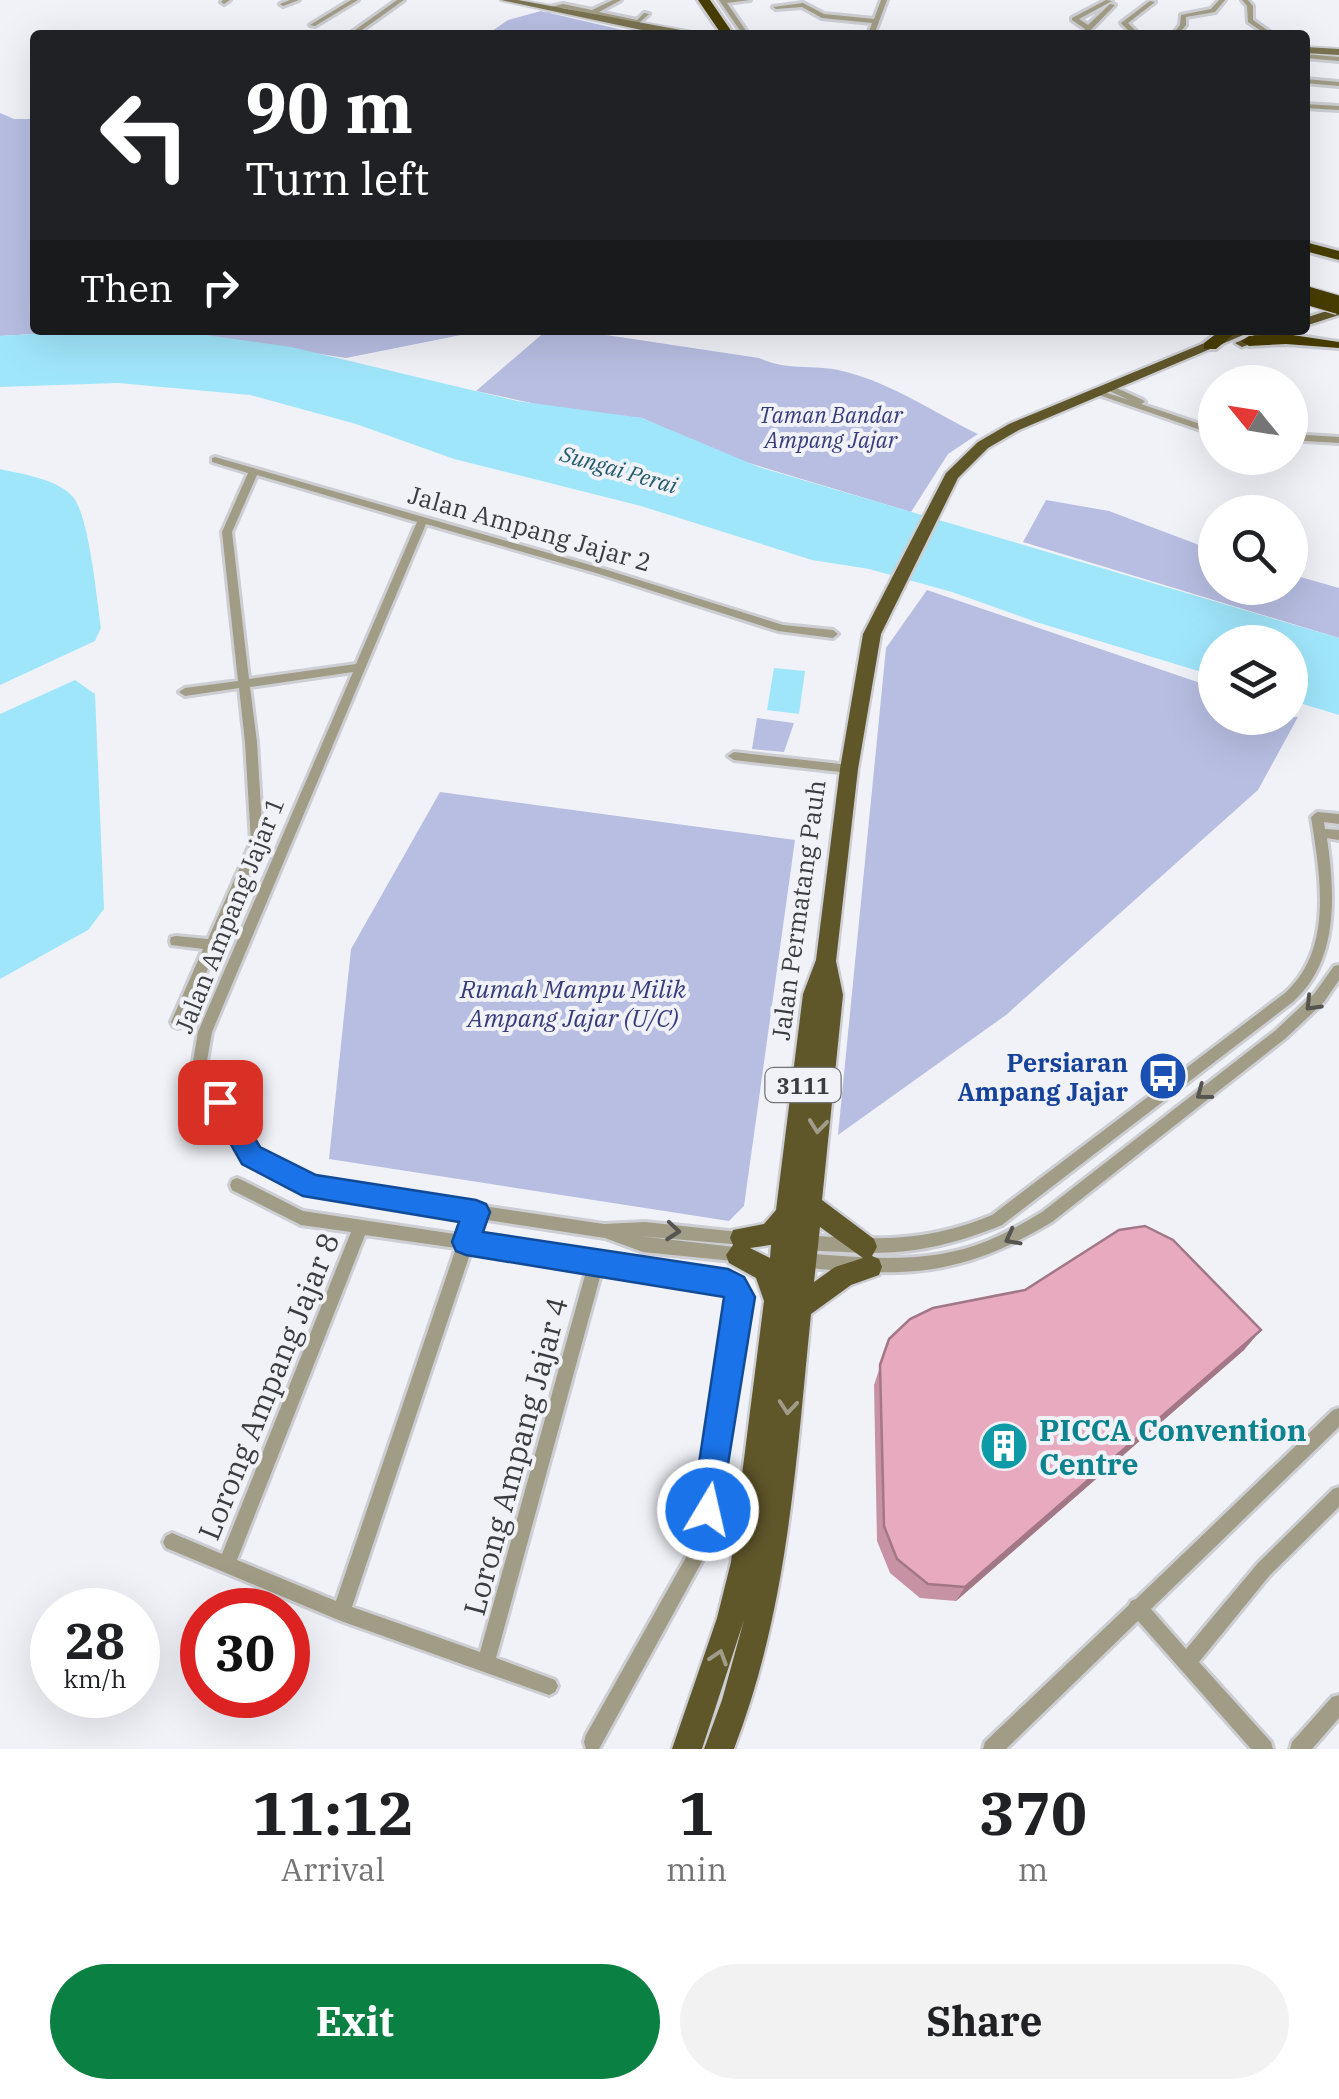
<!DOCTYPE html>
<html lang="en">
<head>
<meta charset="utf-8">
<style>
	body { margin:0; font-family:"IBM Plex Serif",serif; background:#f2f2f2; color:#202124; height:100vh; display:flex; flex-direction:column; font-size:38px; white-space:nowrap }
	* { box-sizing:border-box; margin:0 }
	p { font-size:32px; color:#757577 }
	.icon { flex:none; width:55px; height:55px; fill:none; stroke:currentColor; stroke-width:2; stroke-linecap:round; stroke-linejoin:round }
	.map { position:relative; height:1749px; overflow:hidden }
	.drawer { display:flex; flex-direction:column; background:#fff; flex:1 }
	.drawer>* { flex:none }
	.banner { position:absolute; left:30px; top:30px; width:1280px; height:305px; border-radius:10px; box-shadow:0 10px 40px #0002; background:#202124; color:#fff; overflow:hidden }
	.needle { width:65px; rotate:300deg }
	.buttons { position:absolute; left:1198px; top:365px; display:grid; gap:20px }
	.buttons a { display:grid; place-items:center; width:110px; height:110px; border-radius:50%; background:#fff; box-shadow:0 10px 40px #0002; font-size:50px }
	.speed { position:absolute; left:30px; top:1588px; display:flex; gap:20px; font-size:50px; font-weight:700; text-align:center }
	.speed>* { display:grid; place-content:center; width:130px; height:130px; border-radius:50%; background:#fff; box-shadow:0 10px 40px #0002; line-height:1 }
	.speed small { font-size:25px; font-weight:400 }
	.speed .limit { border:15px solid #d22; background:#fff; color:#111 }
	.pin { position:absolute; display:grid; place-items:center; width:85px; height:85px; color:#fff; margin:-42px; border-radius:20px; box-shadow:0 5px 15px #0006 }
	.me { position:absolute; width:110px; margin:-55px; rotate:9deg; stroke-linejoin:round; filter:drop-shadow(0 0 8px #0008) }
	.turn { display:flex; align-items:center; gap:35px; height:210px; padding:0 50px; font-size:45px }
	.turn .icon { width:130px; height:130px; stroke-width:2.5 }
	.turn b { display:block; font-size:70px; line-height:85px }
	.then { display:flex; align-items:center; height:95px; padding:0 50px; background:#0003; gap:20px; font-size:38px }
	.eta { display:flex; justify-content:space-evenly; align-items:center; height:170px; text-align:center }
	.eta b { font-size:60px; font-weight:800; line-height:70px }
	.button { display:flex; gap:20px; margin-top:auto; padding:20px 50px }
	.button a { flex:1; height:115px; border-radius:60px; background:#0b8043; color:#fff; font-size:40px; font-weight:800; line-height:115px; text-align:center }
	.button a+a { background:#f2f2f2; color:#202124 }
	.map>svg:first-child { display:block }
</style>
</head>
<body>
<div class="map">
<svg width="1339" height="1749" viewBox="0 0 1339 1749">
	<rect width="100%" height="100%" fill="#f1f2f8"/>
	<g fill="#b8bee2">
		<path d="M541 11 644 35H486L508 20Z"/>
		<path d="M0 113 14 119H35V330H97L0 336Z"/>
		<path d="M164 330H486L346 358Z"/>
		<path d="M547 330H573L759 358C793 373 813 362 850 373 894 385 937 414 978 434L948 454 911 512 729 457 642 418 564 410 476 391Z"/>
		<path d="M1046 500 1109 511 1215 551V588H1290V574L1339 588V638L1023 542Z"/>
		<path d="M927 590 1215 688V718L1298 717 1258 790 1006 1015 838 1135 886 648Z"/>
		<path d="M757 718 794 723 784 752 752 749Z"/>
		<path d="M440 792 795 840 744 1206 729 1221 329 1159 351 949Z"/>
	</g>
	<g fill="#a0e6fb">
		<path d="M97 330 177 331 291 347 517 401 642 418 759 467 1339 638V715L1290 700V642H1215V676L1036 622 952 592 869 569 812 560 641 506 454 459 356 424 250 395 118 383 0 387V336Z"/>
		<path d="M0 469C22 474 58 479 73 497 89 515 97 601 101 628L95 641 0 685Z"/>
		<path d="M774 668 805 671 799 714 767 710Z"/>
		<path d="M75 680 95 694 104 909 88 930 0 979V714Z"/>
	</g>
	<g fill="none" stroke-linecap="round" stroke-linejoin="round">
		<g stroke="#cdced3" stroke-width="6">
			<g id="street">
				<path d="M223 0H230L224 4 221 2Z"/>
				<path d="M290 0H299L283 6 280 4Z"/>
				<path d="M351 0H358L315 26 310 25Z"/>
				<path d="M397 0H404L355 35H348Z"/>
				<path d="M613 0H621L599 12 637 20 644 13 649 14 638 24 563 8 549 10 546 8 563 4 592 10Z"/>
				<path d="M719 0H750L727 3 749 35H743Z"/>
				<path d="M881 0H887L874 35H868L872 23 822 18 802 7 776 9 773 7 803 3 824 14 874 19Z"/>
				<path d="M1106 0 1112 1 1079 19 1088 25 1110 4 1115 5 1086 35H1079L1085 29 1072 20V18Z"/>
				<path d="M1219 0H1225L1215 12 1186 17V25L1178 35H1172L1180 25 1181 15 1211 9Z"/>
				<path d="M1242 0H1248L1253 6V20L1274 35H1267L1248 22 1247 6Z"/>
				<path d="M1150 1 1155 2 1128 23 1140 35H1133L1121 23Z"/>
				<path d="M1305 54 1339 57V61L1305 58Z"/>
				<path d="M1305 79 1339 82V86L1305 83Z"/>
				<path d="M1305 104 1339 106V110L1305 108Z"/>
				<path d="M1110 385 1143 400 1145 402 1141 404 1215 429V435L1093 393 1098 390 1129 400 1107 390V386Z"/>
				<path d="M1290 434 1339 437V443L1290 440Z"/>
				<path d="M215 457 604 569 783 625 833 630 838 634 833 638 778 631 596 573 426 524 212 1032 207 1061 211 1073 256 1150 314 1181 604 1224 645 1222 748 1233 751 1238 748 1243 743 1245 639 1236 743 1248 748 1250 751 1255 748 1260 743 1262 643 1252 605 1238 481 1219 475 1237 728 1275 733 1277 749 1297 711 1545 599 1749H586L584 1742 586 1735 694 1543 733 1299 724 1289 602 1270 496 1658 555 1680 558 1686 555 1692 549 1695 341 1621 166 1548 163 1542 166 1536 172 1533 222 1554 351 1232 301 1225 232 1190 230 1185 232 1180 237 1178 242 1180 303 1211 461 1235 467 1217 312 1194 246 1160 197 1075 193 1061 198 1032 353 672 250 687 257 742 263 842 183 1026 178 1028 173 1026 171 1022 203 949 171 945 170 941 171 937 176 936 208 939 251 842 245 742 239 688 185 696 179 692 185 688 238 681 222 532 248 473 212 462V458ZM257 475 417 522 356 664 249 679 232 532ZM365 1235 456 1248 336 1601 237 1560ZM471 1251 587 1268 480 1652 352 1607Z"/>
				<path d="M734 752 849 765 855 769 849 773 734 760 728 756Z"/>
				<path d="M1317 812 1339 814V824L1324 822 1325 829 1339 830V840L1327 838C1335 894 1339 960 1294 1001L1002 1225C948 1247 904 1256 845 1252 830 1251 813 1252 798 1247L795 1242 798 1237 803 1235C874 1240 925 1243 992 1215L1285 993C1334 949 1320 875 1311 817Z"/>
				<path d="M1339 965V980L1324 1002 1286 1038 1052 1222C983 1263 932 1277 852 1271 834 1270 814 1270 798 1265L795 1260 798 1255 803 1253C864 1258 929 1265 987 1241 1006 1233 1024 1223 1042 1212L1276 1030 1314 994 1334 966Z"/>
				<path d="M1339 1408V1427L1151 1609 1186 1649 1258 1563 1333 1489 1339 1487V1507L1270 1575 1199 1662 1271 1742 1273 1749H1251L1138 1621 1006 1749H983L985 1742 1129 1605 1131 1601 1136 1599 1333 1410Z"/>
				<path d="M1339 1695V1718L1312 1749H1290L1292 1742 1332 1697Z"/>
			</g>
		</g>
		<g stroke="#cdced3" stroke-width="4">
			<g id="secondary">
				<path d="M501 0H518L708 35 651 32Z"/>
				<path d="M1305 47 1339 49V55L1305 53Z"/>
			</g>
		</g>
		<g stroke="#cdced3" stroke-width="5">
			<g id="primary">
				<path d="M1339 307V315L1305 326V318Z"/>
				<path d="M1236 330H1255L1019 430 988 448 958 478 881 634 858 769 836 961 843 995 822 1200 874 1239 877 1247 872 1256 879 1259 882 1267 879 1275 851 1285 811 1314C796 1462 788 1609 734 1749H704L722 1700 744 1620 702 1749H672L717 1618 731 1562 764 1301 756 1278 729 1263 726 1255 733 1245 730 1238 733 1230 764 1224 776 1210 803 994 816 960 840 769 863 634 946 473 978 442 1009 424ZM820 1227 863 1258 835 1267 814 1282ZM771 1245 770 1258 750 1248 770 1245Z"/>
				<path d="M1267 330H1288L1242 347 1235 343Z"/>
			</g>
		</g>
		<g stroke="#cdced3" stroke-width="6">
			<g id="highway">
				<path d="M698 0H710L734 35H722Z"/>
				<path d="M1305 242 1339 251V260L1305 251Z"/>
				<path d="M1221 330H1239L1216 349H1204V343Z"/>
				<path d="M1286 334 1339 342V348L1286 344 1249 346 1241 341 1249 336Z"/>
			</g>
		</g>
		<use href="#street" fill="#a19c85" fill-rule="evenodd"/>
		<use href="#secondary" fill="#7a7350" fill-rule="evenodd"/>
		<use href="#primary" fill="#5f562a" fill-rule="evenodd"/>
		<use href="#highway" fill="#483d00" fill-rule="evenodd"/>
		<g stroke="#cdced3" stroke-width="21" stroke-linecap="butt">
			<path id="highway-bridge" d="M1305 295 1339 305"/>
		</g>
		<use href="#highway-bridge" stroke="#483d00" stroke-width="18"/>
	</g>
	<path fill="#c792a4" d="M1025 1290 1244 1350 956 1601 920 1598 890 1573 877 1541 874 1385 889 1339Z"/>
	<path fill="#a27786" d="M1261 1330 1244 1350 956 1601 965 1587Z"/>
	<path fill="#e7aabf" stroke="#a27786" stroke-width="2.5" d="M1145 1226 1173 1240 1261 1330 965 1587 928 1584 897 1559 884 1526 880 1365 889 1339 910 1319 933 1308 1025 1290 1119 1230Z"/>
	<defs><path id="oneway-chevron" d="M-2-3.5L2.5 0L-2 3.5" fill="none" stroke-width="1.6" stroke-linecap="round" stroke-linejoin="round" transform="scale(2.5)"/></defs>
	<g stroke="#555450">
		<use href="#oneway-chevron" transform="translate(1312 1004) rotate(134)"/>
		<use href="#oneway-chevron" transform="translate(1203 1093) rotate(143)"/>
		<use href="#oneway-chevron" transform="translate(673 1231) rotate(5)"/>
		<use href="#oneway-chevron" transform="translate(1012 1238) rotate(152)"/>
	</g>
	<g stroke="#a19c87">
		<use href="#oneway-chevron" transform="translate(818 1126) rotate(96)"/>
		<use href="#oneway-chevron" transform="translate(788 1407) rotate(95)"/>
		<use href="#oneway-chevron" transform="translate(719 1657) rotate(-72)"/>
	</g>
	<path fill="#1a73e8" stroke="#114b97" stroke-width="2.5" d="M220 1090 229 1094 260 1147 316 1175 476 1200 486 1204 490 1212 483 1232 728 1269 744 1277 755 1297 719 1520 708 1525 697 1520 692 1510 724 1297 466 1255 456 1251 452 1242 459 1222 303 1196 242 1164 207 1102 210 1094Z"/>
	<defs>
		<g id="bus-disc" transform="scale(2.5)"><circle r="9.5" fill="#1a4fb4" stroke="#f1f2f8"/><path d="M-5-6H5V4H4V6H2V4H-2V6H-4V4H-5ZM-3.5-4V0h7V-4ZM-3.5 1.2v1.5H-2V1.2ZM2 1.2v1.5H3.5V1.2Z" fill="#fff"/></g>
		<g id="building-disc" transform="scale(2.5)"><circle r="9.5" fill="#0f9aa8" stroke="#f1f2f8"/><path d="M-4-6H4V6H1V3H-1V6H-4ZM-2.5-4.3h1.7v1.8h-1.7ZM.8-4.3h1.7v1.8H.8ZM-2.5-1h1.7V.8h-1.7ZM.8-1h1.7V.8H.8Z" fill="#fff"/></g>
	</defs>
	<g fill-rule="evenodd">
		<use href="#bus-disc" x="1163" y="1076"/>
		<use href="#building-disc" x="1004" y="1446"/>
	</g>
	<g text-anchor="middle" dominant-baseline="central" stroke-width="8" stroke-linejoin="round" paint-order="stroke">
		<g font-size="22" font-style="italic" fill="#363b7a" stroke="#f1f2f8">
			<text x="831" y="414">Taman Bandar<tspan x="831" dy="25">Ampang Jajar</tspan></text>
		</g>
		<g font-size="22" font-style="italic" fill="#215b6a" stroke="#f1f2f8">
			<text transform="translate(619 469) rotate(16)">Sungai Perai</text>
		</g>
		<rect fill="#f1f2f8" stroke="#727376" stroke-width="2.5" x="765.5" y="1068" width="75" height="34" rx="8"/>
		<g font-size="22" font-weight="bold" fill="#3c3c3f">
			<text x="803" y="1085">3111</text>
		</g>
		<g font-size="25" fill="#3c3c3f" stroke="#f1f2f8">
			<text transform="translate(530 528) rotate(16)">Jalan Ampang Jajar 2</text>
			<text transform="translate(798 910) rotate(-82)">Jalan Permatang Pauh</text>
			<text transform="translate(229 915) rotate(-68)">Jalan Ampang Jajar 1</text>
		</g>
		<g font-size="25" font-style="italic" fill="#363b7a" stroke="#f1f2f8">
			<text x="573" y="988">Rumah Mampu Milik<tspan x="573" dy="29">Ampang Jajar (U/C)</tspan></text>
		</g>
		<g font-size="25" font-weight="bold" fill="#164399" stroke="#f1f2f8" text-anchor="end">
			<text x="1128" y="1062">Persiaran<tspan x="1128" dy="29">Ampang Jajar</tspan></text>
		</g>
		<g font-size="30" fill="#3c3c3f" stroke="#f1f2f8">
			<text transform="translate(268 1386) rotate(-68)">Lorong Ampang Jajar 8</text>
			<text transform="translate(515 1456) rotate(-75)">Lorong Ampang Jajar 4</text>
		</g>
		<g font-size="30" font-weight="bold" fill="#0d838f" stroke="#f1f2f8" text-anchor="start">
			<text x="1039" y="1429">PICCA Convention<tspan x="1039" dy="34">Centre</tspan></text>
		</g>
	</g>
</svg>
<div class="buttons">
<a><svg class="needle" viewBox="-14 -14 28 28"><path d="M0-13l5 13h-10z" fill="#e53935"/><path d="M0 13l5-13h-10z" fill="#757577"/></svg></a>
<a><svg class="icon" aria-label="search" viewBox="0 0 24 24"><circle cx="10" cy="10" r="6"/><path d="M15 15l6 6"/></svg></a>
<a><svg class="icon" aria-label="layers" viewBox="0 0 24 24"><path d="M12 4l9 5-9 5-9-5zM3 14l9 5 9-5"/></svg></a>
</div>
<div class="speed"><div>28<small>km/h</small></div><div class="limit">30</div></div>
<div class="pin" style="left:220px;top:1102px;background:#d93025"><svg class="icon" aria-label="arrive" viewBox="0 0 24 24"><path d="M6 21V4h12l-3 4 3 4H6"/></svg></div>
<svg class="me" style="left:708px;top:1510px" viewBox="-20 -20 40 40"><circle r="17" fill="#1a73e8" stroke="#fff" stroke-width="3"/><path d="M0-11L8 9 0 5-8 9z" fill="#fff"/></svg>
<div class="banner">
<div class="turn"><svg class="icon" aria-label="left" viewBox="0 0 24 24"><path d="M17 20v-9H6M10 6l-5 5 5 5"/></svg><div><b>90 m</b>Turn left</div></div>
<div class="then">Then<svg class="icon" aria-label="right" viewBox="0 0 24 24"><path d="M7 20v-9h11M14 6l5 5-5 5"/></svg></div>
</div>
</div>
<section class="drawer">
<div class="eta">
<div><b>11:12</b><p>Arrival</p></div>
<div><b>1</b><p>min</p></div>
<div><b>370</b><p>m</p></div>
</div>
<div class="button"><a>Exit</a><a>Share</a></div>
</section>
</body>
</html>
